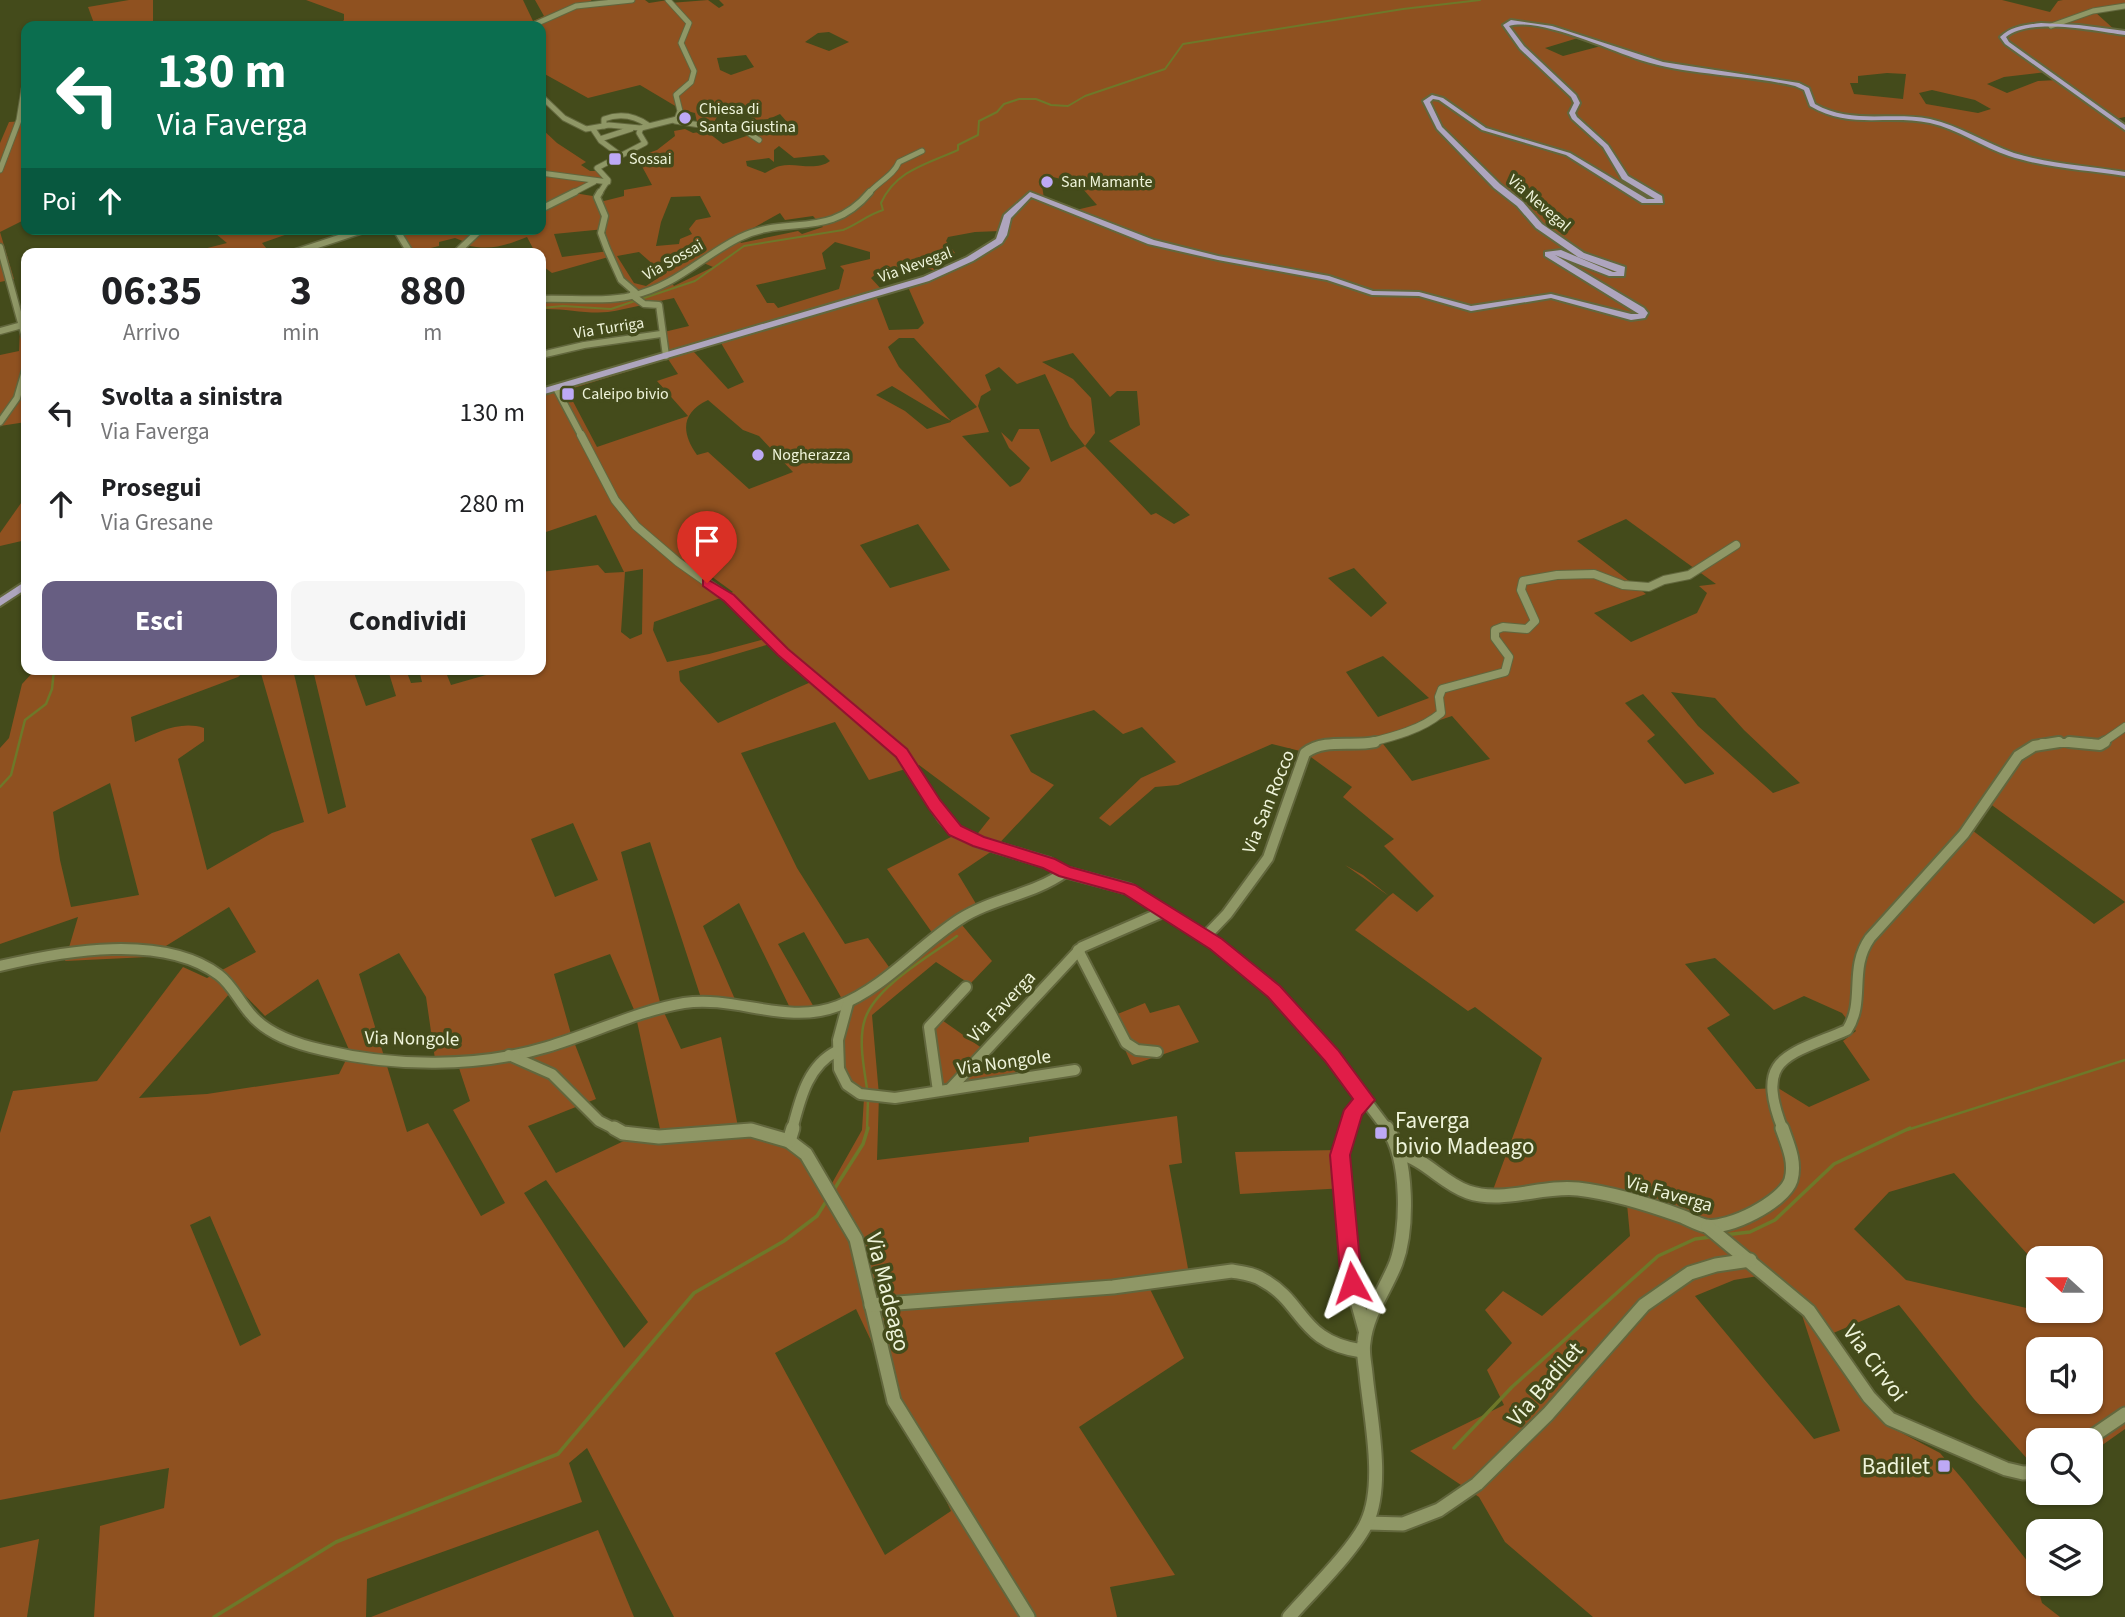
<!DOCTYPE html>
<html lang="it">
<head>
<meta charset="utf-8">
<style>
	body { margin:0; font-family:"Source Sans 3",sans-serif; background:#f6f6f6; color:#202124; height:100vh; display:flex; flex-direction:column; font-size:26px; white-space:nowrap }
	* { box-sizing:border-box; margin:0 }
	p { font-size:23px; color:#757577 }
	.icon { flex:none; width:38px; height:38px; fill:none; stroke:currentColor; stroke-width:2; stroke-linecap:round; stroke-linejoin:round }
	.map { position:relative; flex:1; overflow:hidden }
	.side { position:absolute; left:21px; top:248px; width:525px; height:427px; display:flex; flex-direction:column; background:#fff; border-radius:14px; box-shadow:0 2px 5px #0004 }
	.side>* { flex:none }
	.top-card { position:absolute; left:21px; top:21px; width:525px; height:214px; border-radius:14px; box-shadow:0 2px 5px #0004; background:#0b6e4f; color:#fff; overflow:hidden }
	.needle { width:46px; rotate:291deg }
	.fabs { position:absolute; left:2026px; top:1246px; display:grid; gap:14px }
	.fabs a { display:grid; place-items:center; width:77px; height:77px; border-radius:14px; background:#fff; box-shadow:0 2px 5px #0004; font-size:35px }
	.pin { position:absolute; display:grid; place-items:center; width:60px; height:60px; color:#fff; margin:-72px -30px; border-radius:50% 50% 50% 0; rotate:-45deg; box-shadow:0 0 7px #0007 }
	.pin .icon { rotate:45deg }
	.me { position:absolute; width:77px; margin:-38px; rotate:355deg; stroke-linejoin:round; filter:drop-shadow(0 0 5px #0008) }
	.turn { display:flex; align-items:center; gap:24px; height:147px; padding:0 21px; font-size:32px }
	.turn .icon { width:91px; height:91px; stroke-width:2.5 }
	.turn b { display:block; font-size:49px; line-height:60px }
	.then { display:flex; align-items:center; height:66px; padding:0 21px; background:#0003; gap:14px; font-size:26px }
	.eta { display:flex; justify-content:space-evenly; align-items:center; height:119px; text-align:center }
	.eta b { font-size:42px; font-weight:700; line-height:49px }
	.button { display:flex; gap:14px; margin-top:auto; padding:14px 21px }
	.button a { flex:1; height:80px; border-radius:14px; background:#675e82; color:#fff; font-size:28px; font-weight:700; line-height:80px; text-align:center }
	.button a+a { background:#f6f6f6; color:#202124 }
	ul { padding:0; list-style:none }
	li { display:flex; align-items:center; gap:21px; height:91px; padding:0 21px }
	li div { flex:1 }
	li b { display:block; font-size:26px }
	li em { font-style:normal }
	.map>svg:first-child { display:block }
</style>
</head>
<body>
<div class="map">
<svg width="2125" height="1617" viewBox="0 0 2125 1617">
	<rect width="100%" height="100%" fill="#444b1b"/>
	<g fill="#8f5120" fill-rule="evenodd">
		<path d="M129 0H153V26H95L88 7Z"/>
		<path d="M306 0H523L533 21 544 16 535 0H591L593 4 613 0H645L649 3 668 0 670 3 708 0 719 8 724 5 719 0H2002L2050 12 2058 1 2063 0H2125V7L2095 12 2116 31 2125 32V117L2115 119 2125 127V1429L2091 1453V1440H2039V1472L1974 1399 1899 1305 1824 1337 1883 1423 1940 1453 1965 1482 2032 1567 2042 1603 2060 1617H1593L1505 1542 1479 1497 1410 1451 1504 1405 1487 1370 1512 1343 1485 1310 1503 1291 1542 1316 1630 1236 1627 1204 1583 1191 1490 1198 1542 1058 1475 1007 1468 1011 1355 930 1389 896 1345 865 1363 875 1389 896 1393 893 1417 912 1434 896 1384 846 1394 839 1343 797 1352 787 1304 752 1272 744 1178 785 1155 787 1110 826 1099 818 1141 778 1176 762 1142 727 1123 734 1094 710 1010 735 1031 772 1054 785 992 851 958 874 981 912 962 925 992 961 970 984 936 962 872 1015 879 1095 877 1160 1029 1142V1137L1177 1116 1182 1163 1169 1165 1189 1274 1146 1281 1184 1358 1079 1427 1175 1575 1110 1587 1117 1617H674L587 1448 569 1463 582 1502 367 1579 366 1617H94L100 1526 164 1508 169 1468 0 1500V1133L13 1091 97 1081 183 967 207 978 256 952 229 907 148 957 65 961 78 917 0 944V748L9 738 22 684 35 670H246L238 677 131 717 135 742C157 733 180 720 204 728V741L178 759 207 870 272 833 304 822 260 670H293L328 814 346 807 313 670H353L366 706 396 696 388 670H406L411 683 422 682 419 670H445L451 685 486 675 485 670H541V572L598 565 605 573 624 572 596 515 546 532 541 531V390L669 353 664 332 689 326 674 298C652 302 629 309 608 312 585 314 564 308 541 309V300L624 297 637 291 623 280 612 256 552 273 544 267 541 254H536L527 237C504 246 490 251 466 245L468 243 455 238 439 242V246L406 254 395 229H456L460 235 470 232 469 229H541V128L557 143 586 162 581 165 590 171H596L606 182 597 181 574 193 599 197 600 202 624 196V190L652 185 637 157 657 150 675 136 674 131 685 129 693 133 706 131 723 144 787 122 780 114 769 119 753 120 746 109 719 114 712 125 697 122 695 113 682 110 640 85 588 98 541 72V26H338L344 20V14ZM829 32 849 42 829 51 805 42 818 33ZM1578 38 1601 46 1563 56 1545 48ZM746 55 754 67 731 75 720 70 717 58ZM2046 72 2057 80 2038 81 2007 93 1987 84 2004 77ZM1887 73 1906 74 1903 99 1854 94 1850 83H1858V76ZM1932 90 1975 100 1991 109 1978 113 1926 104 1919 93ZM779 146 794 158 824 155 830 161C815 172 796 162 780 166 775 167 769 171 765 173L747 166 746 161 769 158 774 162V150ZM1049 176 1069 181 1074 189H1083L1097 205 1076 210 1044 198 1041 180ZM700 196 711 217 696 220 689 229 692 234 680 239 679 244 656 246 661 222 671 197ZM780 213 785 220 813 216 823 227 802 234 798 231 741 243 737 237ZM605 229 609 251 562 257 554 234ZM1000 231 998 243C969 262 941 276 908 287L924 323 918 329 889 330 875 293 882 290 871 278 877 273 894 271 909 261 935 271 931 265 955 253 946 241 948 237 975 232ZM835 242 870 252V259L840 266 844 270 839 289 778 308 774 303H767L756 285 826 269 822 253ZM639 252 664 274 646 286 634 283 617 256ZM699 261 713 267 674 286 668 279ZM899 338H914L977 407 951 421 899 367 888 347ZM721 343 744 382 728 389 694 352ZM1073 353 1110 397 1117 391H1137L1140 425 1109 441 1190 515 1174 524 1156 513 1151 515 1085 446 1095 433 1091 398 1073 379 1042 362ZM668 359 678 374 657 381 688 416 597 447 567 390ZM999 367 1017 384 1045 374 1070 427 1085 446 1051 462 1039 429H1019L1012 442 1001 432 1009 448 1030 468 1020 482 1010 487 962 436 989 432 978 406 981 396 991 390 985 375ZM892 386 951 421V422L927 429 905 411 876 395ZM708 400 743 430 759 436 793 472 749 489 708 452 697 455C681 432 681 413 708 400ZM1626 519 1716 584 1699 586 1707 593 1697 613 1631 642 1594 613 1646 594 1577 541ZM918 524 950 570 890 588 860 545ZM686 558 733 592 726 596 678 562ZM1354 568 1387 603 1371 617 1328 578ZM643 569 642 634 630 639 621 632 625 572ZM726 596 765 639 709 654 667 662 653 630 654 622ZM770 644 811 682 718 723 680 681 679 671ZM1383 656 1429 698 1378 717 1346 672ZM1671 692 1715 698 1744 730 1800 783 1773 793 1698 726ZM1643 694 1714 773V774L1685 784 1647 741 1655 735 1625 703ZM1452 716 1490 759 1412 781 1380 740ZM835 722 869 780 919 765 990 818 971 842 953 836 887 869 933 934 889 967 868 938 845 944 797 868 741 753ZM110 783 139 895 71 907 60 860 53 812ZM1989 803 2125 902 2094 924 1972 830ZM573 823 598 880 555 897 531 839ZM650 842 701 998 737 1004 703 926 739 903 791 1010 815 1009 778 944 804 932 842 999V1061L848 1079 864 1098 862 1130 831 1185 798 1143 738 1127 721 1037 681 1049 661 1006 621 852ZM399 953 426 997 435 1059H456L470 1101 453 1110 505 1203 481 1216 428 1123 407 1132 359 974ZM610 954 635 1012 660 1129 626 1140 556 1173 528 1126 596 1099 571 1034 554 974ZM1715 958 1774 1010 1804 996 1842 1013 1856 1031 1843 1041 1870 1080 1809 1107 1778 1088 1756 1089 1707 1028 1730 1015 1685 964ZM318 979 350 1052 339 1074 207 1094 139 1098 236 986 265 1016ZM1954 1173 2039 1267V1258H2091V1311H2039L1906 1280 1854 1229 1889 1192ZM546 1180 648 1322 624 1348 524 1193ZM210 1216 261 1335 240 1346 190 1225ZM1764 1275 1799 1306 1840 1431 1814 1439 1695 1296 1734 1280ZM856 1309 951 1511 885 1555 775 1353ZM2039 1349H2091V1402H2039Z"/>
		<path d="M26 121 24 201 26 202V219L0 232 14 279 0 282V143L9 122Z"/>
		<path d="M210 229H293L296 231 262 243 271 254H241L236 250 221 254H184L227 243Z"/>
		<path d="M26 324V422L0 426V355L19 351 20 326Z"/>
		<path d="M26 496V540L0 546V533Z"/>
		<path d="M1145 1003 1150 1013 1179 1005 1199 1042 1132 1065 1110 1017Z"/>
		<path d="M939 1018 1020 1075 937 1088 932 1024Z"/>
		<path d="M1339 1150 1346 1188 1240 1194 1235 1152Z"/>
		<path d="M598 1530 634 1617H371Z"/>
		<path d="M39 1539 27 1617H0V1548Z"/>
	</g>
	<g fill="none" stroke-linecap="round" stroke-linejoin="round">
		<path stroke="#6e7829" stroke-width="2" d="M541 308 563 306 611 309 695 281 744 246 843 230C858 224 867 215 883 210L881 203C896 170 927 164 958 150V145L978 135 979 121 997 112 1004 104 1019 99H1036L1051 105 1068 106 1085 96 1165 69 1183 44 1403 9 1480 0"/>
		<g stroke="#6e7829" stroke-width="2.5">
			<path d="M0 787 11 775 25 720 46 704 52 689 54 670"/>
			<path d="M867 1089C864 1067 858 1040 865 1019 876 986 930 956 957 936"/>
			<path d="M867 1130 868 1099"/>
			<path d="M1907 1130 2125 1060"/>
		</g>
		<g stroke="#6e7829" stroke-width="3.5">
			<path d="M833 1191 863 1144 868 1128"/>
			<path d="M1724 1235 1750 1232 1775 1220 1834 1164 1910 1128"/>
			<path d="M1454 1448 1512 1387 1658 1256 1695 1239 1711 1237"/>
			<path d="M214 1617 336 1542 558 1454 694 1293 784 1241 817 1216 827 1200"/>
		</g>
		<g stroke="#62673d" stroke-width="7">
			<g id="minor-far4">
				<path d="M531 26 576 6 632 0"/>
				<path d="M2051 26 2093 11 2125 6"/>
				<path d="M541 96 564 118 586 129 609 125 640 128"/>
				<path d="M675 121 712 127 735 124 759 140"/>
				<path d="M604 126V119C620 113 634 115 648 125"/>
				<path d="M593 129 601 141 620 155"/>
				<path d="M600 139 631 129"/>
				<path d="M0 170 19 120 24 89"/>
				<path d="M541 173 608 182"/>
				<path d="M571 194 594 182"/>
				<path d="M599 194 608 180 597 168 645 143 639 133 641 128 677 119 680 111 676 95 691 82 694 71 681 43 689 23 668 0"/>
				<path d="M868 194C878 182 894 175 899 162L922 151"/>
			</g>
		</g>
		<g stroke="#62673d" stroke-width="9">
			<g id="minor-far3">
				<path d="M600 192 597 197 605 216 601 233 607 249 621 280 635 292 632 295"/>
				<path d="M541 209 575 192"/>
				<path d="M396 229 411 254"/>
				<path d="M0 247 26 341"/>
				<path d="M456 253 481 229"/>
				<path d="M290 254 366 229"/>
				<path d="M632 295 644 304 659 305 666 356"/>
				<path d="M541 299C570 298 604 302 631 296 676 286 701 257 739 238 787 214 829 241 870 192"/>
				<path d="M0 331 26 324"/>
				<path d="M541 355 584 345 661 334"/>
				<path d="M556 388 582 437"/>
				<path d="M0 422 17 398 26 367"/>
			</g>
		</g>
		<g stroke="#62673d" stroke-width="10">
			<g id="minor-far2">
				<path d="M581 435 615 500 636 526 678 562 729 598 783 652 890 743"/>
				<path d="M1368 743C1392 737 1421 730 1441 713L1439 697 1442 689 1505 672 1509 657 1495 638V630L1503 627 1527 629 1535 621 1521 590 1523 581 1557 575 1594 574 1623 585 1649 587 1664 580 1689 575 1736 545"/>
				<path d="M2042 743H2090"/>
				<path d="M2102 743 2125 727"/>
			</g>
		</g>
		<g stroke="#62673d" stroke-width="14">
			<g id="minor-far1">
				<path d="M888 742 901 753 943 818 955 830 979 842 1049 863 1065 872 1129 889 1216 944 1274 992 1332 1056 1388 1130"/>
				<path d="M2069 742 2100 745 2105 742"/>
				<path d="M1205 937 1227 914 1268 858 1305 753C1325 738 1352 747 1375 742"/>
				<path d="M1078 950 1126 1043 1137 1050 1157 1052"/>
				<path d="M0 966C63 951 163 933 219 975 231 984 238 999 248 1011 265 1034 296 1044 323 1050 393 1067 478 1068 547 1047 592 1034 637 1011 684 1003 736 995 786 1026 838 1006 886 987 918 946 960 919 993 898 1033 895 1065 872"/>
				<path d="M848 1003 838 1040 839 1069 847 1085 860 1094 895 1098 1075 1070"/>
				<path d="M509 1055 552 1074 599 1121 617 1130"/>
				<path d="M951 1088 1082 947 1165 911"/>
				<path d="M938 1091 929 1027 966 987"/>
				<path d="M792 1130C800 1100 807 1066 837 1051"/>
				<path d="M1348 1130 1354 1110 1366 1100"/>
				<path d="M1783 1130C1754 1056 1787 1056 1847 1030 1866 1001 1848 969 1870 938L1964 834 2018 756 2034 746 2059 742"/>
			</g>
		</g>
		<g stroke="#62673d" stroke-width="17">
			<g id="minor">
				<path d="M614 1128 623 1133 659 1137 751 1130 789 1141 806 1154 856 1239 894 1401 1028 1617"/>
				<path d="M1348 1128 1340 1155 1352 1283 1365 1330"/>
				<path d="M789 1141 793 1128"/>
				<path d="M1399 1153C1426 1159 1442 1183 1468 1192 1503 1204 1542 1185 1578 1189 1613 1193 1648 1204 1681 1216 1689 1219 1697 1224 1706 1226 1728 1230 1784 1202 1791 1180 1796 1162 1788 1145 1782 1128"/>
				<path d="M1708 1227 1809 1311 1869 1397 1890 1419 2006 1469 2023 1473 2039 1472"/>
				<path d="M871 1305 1113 1287 1232 1271C1243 1273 1254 1274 1263 1280 1305 1303 1299 1342 1362 1351"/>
				<path d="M2087 1440 2125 1414"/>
				<path d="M1367 1523 1403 1524 1439 1510 1477 1484 1548 1414 1644 1305 1690 1273 1716 1265 1750 1260"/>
				<path d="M1289 1617C1309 1594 1356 1548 1367 1522 1385 1483 1370 1416 1366 1374 1365 1363 1362 1352 1364 1342 1367 1313 1386 1289 1396 1263 1408 1230 1409 1158 1387 1128"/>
			</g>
		</g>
		<g stroke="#62673d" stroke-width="4">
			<g id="major">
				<path d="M1511 20 1552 26 1663 62 1799 83 1809 88 1815 104C1852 125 1891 111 1930 119 1960 126 1986 143 2014 153 2050 164 2088 166 2125 172V176C2087 170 2046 168 2009 156 1982 147 1958 129 1930 123 1887 114 1851 130 1810 106L1804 90 1795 86C1743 74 1690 76 1640 60 1609 50 1539 17 1509 26L1524 46 1576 95 1580 103 1575 113 1577 117 1608 145 1628 176 1662 196 1663 203H1642L1566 155 1482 130 1439 100 1433 99 1430 102 1442 127 1500 184 1523 202 1542 224 1584 253 1625 267 1624 276H1609L1555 255 1644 308 1648 313 1645 318 1631 320 1551 298 1471 311 1419 296 1372 295 1327 280 1218 260 1148 244 1031 197 1011 218 1007 235 1002 243 973 261 929 281 541 395V389L923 277 967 257 996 239 1004 215 1030 192 1154 240 1218 256 1329 276 1373 291 1419 292 1471 306 1551 294 1631 314H1639L1545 256V252L1561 250 1613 272H1617L1578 257 1536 228 1517 206 1494 188 1437 129 1423 101 1432 95 1443 98 1486 128 1570 153 1647 199H1655L1622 179 1603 147 1572 119 1569 113 1574 103 1571 97 1520 49 1503 25Z"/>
				<path d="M2041 23 2079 25 2125 31V35C2095 31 2031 17 2006 37L2009 42 2125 125V130L2005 44 2000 37C2012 26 2025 25 2041 23Z"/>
				<path d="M26 581V589L0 606V598Z"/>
			</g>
		</g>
		<use href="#minor-far4" stroke="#8f9766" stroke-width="5"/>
		<use href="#minor-far3" stroke="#8f9766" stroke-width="6"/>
		<use href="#minor-far2" stroke="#8f9766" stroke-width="8"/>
		<use href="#minor-far1" stroke="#8f9766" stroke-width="10"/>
		<use href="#minor" stroke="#8f9766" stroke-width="13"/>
		<use href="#major" fill="#aea5be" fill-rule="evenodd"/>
	</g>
	<path fill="#e11d48" stroke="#92132f" stroke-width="2" d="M707 579 734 595 788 649 907 749 940 800 961 826 984 837 1055 859 1070 867 1135 885 1222 939 1280 986 1338 1050 1375 1100 1362 1115 1350 1155 1362 1283 1359 1291 1352 1294 1344 1291 1341 1283 1330 1155 1344 1110 1353 1099 1325 1061 1268 997 1210 949 1124 894 1059 876 1043 868 973 846 949 835 929 809 896 757 778 655 724 601 703 586V580Z"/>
	<g fill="#bda9f5" stroke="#444b1b" stroke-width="2.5">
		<circle cx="685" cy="118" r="7"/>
		<rect x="608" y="152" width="14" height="14" rx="3.5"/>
		<circle cx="1047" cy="182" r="7"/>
		<rect x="561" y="387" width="14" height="14" rx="3.5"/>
		<circle cx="758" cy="455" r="7"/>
		<rect x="1374" y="1126" width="14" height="14" rx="3.5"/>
		<rect x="1937" y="1459" width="14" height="14" rx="3.5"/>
	</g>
	<g text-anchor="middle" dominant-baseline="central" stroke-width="7" stroke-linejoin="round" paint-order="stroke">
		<g font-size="16" fill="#eff4da" stroke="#444b1b" text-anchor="start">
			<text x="699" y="109">Chiesa di<tspan x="699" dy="18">Santa Giustina</tspan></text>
			<text x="629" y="159">Sossai</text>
			<text x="1061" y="182">San Mamante</text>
			<text x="582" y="394">Caleipo bivio</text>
			<text x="772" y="455">Nogherazza</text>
		</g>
		<g font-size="16" fill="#eff4da" stroke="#444b1b">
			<text transform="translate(1539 203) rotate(41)">Via Nevegal</text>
			<text transform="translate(673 260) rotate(-29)">Via Sossai</text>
			<text transform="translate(915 265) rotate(-20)">Via Nevegal</text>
			<text transform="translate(609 328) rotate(-9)">Via Turriga</text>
		</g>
		<g font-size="19" fill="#eff4da" stroke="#444b1b">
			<text transform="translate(1269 802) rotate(-68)">Via San Rocco</text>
			<text transform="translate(1002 1007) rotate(-47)">Via Faverga</text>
			<text transform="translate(412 1039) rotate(1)">Via Nongole</text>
			<text transform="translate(1004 1063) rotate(-8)">Via Nongole</text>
			<text transform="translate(1669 1194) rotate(16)">Via Faverga</text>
		</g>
		<g font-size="23" fill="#eff4da" stroke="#444b1b" text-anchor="start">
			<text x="1395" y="1120">Faverga<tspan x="1395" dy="26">bivio Madeago</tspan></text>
			<text x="1930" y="1466" text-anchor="end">Badilet</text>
		</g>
		<g font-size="23" fill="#eff4da" stroke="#444b1b">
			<text transform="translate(888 1292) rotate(76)">Via Madeago</text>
			<text transform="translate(1875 1363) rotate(53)">Via Cirvoi</text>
			<text transform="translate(1545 1384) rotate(-49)">Via Badilet</text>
		</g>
	</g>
</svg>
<div class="fabs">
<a><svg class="needle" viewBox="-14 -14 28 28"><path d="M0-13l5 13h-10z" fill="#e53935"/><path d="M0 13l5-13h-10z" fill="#757577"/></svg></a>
<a><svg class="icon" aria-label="sound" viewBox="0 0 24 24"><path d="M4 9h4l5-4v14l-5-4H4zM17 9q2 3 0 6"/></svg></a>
<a><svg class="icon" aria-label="search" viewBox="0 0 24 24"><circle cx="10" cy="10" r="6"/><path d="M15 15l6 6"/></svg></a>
<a><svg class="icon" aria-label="layers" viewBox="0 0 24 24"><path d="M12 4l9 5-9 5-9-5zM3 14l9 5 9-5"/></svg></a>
</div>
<div class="pin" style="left:707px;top:583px;background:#d93025"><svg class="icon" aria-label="arrive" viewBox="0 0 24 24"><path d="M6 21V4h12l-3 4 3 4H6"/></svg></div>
<svg class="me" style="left:1352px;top:1283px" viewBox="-20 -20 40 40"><path d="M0-17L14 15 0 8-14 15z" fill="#e11d48" stroke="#fff" stroke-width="4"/></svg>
<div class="top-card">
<div class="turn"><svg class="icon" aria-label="left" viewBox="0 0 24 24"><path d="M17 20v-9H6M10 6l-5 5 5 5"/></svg><div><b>130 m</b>Via Faverga</div></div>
<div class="then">Poi<svg class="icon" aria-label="ahead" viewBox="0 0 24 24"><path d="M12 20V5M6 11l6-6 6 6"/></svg></div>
</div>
<section class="side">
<div class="eta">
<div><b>06:35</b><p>Arrivo</p></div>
<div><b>3</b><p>min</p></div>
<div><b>880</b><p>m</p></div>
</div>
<ul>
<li><svg class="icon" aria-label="left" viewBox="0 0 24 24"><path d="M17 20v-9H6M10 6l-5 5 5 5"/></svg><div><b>Svolta a sinistra</b><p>Via Faverga</p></div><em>130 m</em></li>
<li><svg class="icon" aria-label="ahead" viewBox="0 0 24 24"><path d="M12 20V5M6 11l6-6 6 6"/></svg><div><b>Prosegui</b><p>Via Gresane</p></div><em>280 m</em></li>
</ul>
<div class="button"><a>Esci</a><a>Condividi</a></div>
</section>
</div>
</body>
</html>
